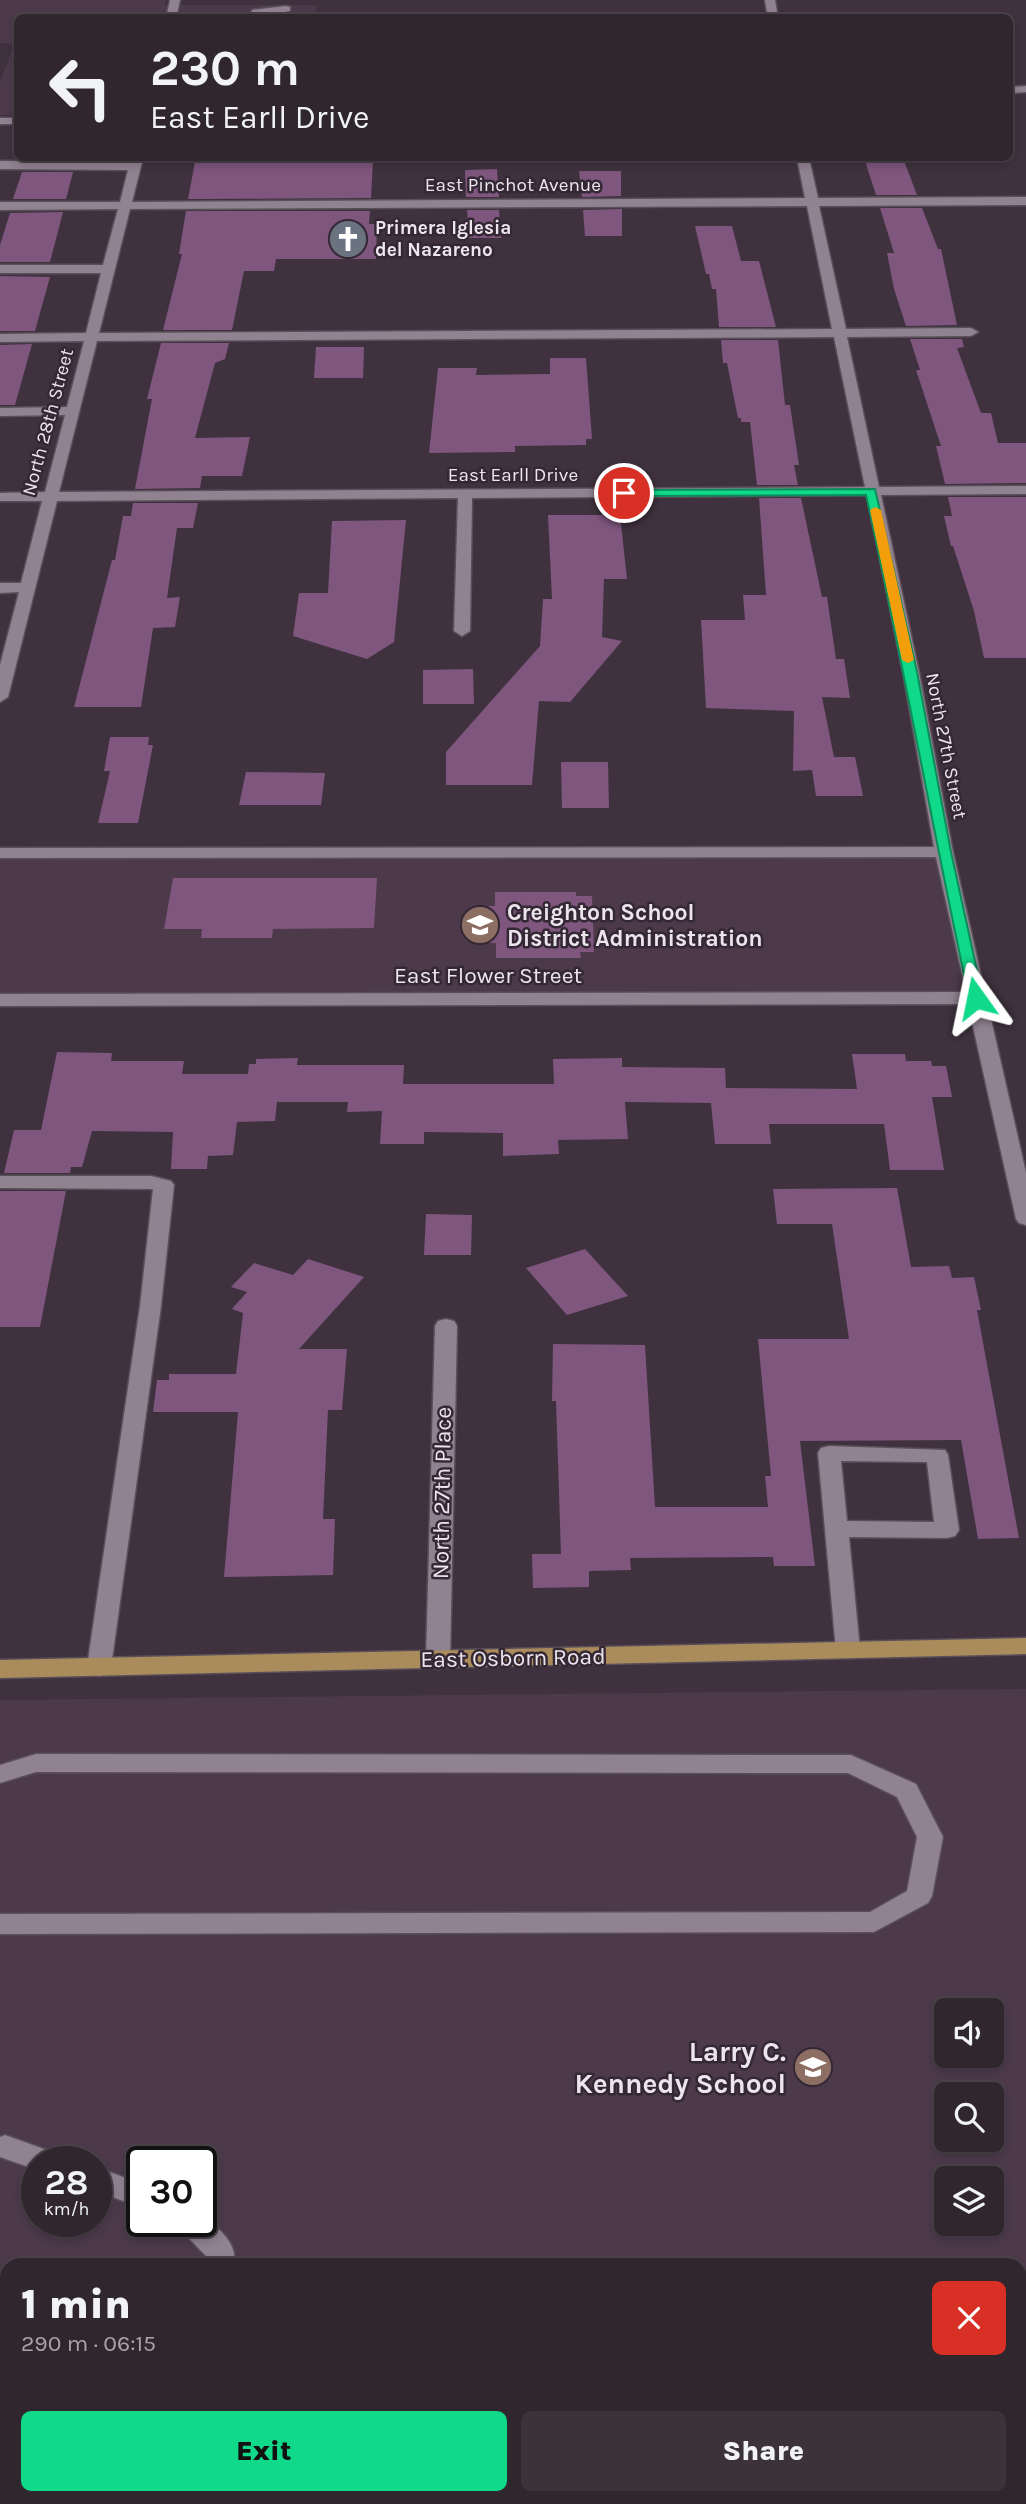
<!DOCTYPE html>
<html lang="en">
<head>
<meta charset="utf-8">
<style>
	body { margin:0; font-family:Karla,sans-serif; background:#3b323a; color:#f1f3f6; height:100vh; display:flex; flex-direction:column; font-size:26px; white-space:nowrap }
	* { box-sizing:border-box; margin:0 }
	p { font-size:23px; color:#a7a5aa }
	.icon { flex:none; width:38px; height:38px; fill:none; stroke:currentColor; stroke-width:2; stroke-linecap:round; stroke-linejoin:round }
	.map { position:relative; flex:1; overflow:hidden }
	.sheet { position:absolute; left:0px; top:2258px; width:1027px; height:247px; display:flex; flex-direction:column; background:#2f262e; border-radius:21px 21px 0 0; box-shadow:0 4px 10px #0003,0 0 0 2px #4a434a }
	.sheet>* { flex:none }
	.banner { position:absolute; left:14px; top:14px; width:999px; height:147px; border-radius:10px; box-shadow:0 4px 10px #0003,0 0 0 2px #4a434a; background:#2f262e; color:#f1f3f6; overflow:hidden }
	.buttons { position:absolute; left:934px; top:1998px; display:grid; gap:14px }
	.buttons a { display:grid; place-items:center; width:70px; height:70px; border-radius:10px; background:#2f262e; box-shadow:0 4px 10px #0003,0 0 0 2px #4a434a; font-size:35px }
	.speed { position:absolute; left:21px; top:2146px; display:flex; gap:14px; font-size:35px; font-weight:700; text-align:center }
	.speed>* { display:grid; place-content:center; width:91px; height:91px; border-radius:50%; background:#2f262e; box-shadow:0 4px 10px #0003,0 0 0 2px #4a434a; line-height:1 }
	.speed small { font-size:18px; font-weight:400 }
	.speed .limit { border:4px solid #111; border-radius:10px; background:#fff; color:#111 }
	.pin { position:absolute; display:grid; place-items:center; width:60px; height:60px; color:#fff; margin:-30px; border:4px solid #fff; border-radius:50%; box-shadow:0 2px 7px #0007 }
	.me { position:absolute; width:77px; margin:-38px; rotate:348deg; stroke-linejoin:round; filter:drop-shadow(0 0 5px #0008) }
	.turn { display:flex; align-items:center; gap:24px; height:147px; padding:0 21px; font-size:32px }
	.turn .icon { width:91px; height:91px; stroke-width:2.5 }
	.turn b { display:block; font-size:49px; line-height:60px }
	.round { display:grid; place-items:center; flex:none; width:74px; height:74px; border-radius:10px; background:#3b323a }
	.head { display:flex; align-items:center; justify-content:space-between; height:119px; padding:0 21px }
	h1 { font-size:42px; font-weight:800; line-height:52px }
	.cta { display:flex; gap:14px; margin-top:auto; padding:14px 21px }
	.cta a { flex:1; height:80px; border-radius:10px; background:#10d98a; color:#111; font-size:28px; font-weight:800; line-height:80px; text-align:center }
	.cta a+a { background:#3b323a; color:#f1f3f6 }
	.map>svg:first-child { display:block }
</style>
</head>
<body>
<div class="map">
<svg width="1026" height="2504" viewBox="0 0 1026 2504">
	<rect width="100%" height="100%" fill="#3f323e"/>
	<g fill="#4c3a4b" fill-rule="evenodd">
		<path d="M0 0H166L165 5H317L315 18H18L17 115H0V82L14 44 0 43Z"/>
		<path d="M944 852 976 998 0 1000V853Z"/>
		<path d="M1026 1689V2504H0V1700ZM947 2011H992V2056H947ZM947 2095H992V2140H947ZM37 2161H96V2221H37ZM142 2161H201V2221H142ZM947 2179H992V2224H947ZM7 2264H1020V2497H7Z"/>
	</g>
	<g fill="#7e567e">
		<path d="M218 158 373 160 371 198 188 199 195 162H217Z"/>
		<path d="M864 158H903L917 195H876Z"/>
		<path d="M497 169 499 197H466L465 170Z"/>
		<path d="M579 171H621V196L582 197Z"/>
		<path d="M22 172H73L66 199H13Z"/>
		<path d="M880 208H922L938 249H941L957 325 906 326 894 289 887 253H894Z"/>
		<path d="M622 209V236H585L583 210Z"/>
		<path d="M467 210H499L501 238H469Z"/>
		<path d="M186 211H370L369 224H377L376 259H276L274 271H244L232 330H163L182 254H179Z"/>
		<path d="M63 212 50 262H0V245L10 213Z"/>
		<path d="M695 226H732L741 261H759L776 327H719L716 289H712L709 274H706Z"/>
		<path d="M0 276 50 277 35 331H0Z"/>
		<path d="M910 339H962L964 347 957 348 981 413H991L998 443H1026V483L945 484 936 446H941L916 370H920Z"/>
		<path d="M721 340H778L785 405H790L799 465H794L798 485H757L750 422H741V418H738L727 363H723Z"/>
		<path d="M161 343H229L225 359 215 363 195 438 250 437 242 476H202L200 488 135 489 152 399H147Z"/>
		<path d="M32 344 15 405H0V345Z"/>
		<path d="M316 347H364L363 378H314Z"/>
		<path d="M550 358H586L592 439H586V445L515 446V452L429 453 438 368H477L476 375 550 374Z"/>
		<path d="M948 497H1026V658H984L974 611 953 546H951L944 516H952Z"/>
		<path d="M759 498H801L822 597H827L836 659H844L850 698 822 697 834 757H855L863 796H816L812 770 793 771 794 711 706 708 701 620H745L743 595H766Z"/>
		<path d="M133 503H198L193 528H177L167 598 180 597 175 627 153 628 141 707H74L112 560H115L123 516H131Z"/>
		<path d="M548 515H620L627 579H604L602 637 622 641 570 702 539 701 532 785H446V752L540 646 543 599H552Z"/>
		<path d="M406 520 394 642 367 659 293 636 299 593H328L332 521Z"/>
		<path d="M473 669 474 704H423V670Z"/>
		<path d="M110 737H149L148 745H153L138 823H98L110 771H104Z"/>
		<path d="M561 762H608L609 808H562Z"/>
		<path d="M246 772 325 773 321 805H239Z"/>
		<path d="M173 878H377L374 928 273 929 272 938H201L202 929H164Z"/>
		<path d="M495 892H576V896H592L594 952H580L581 958H496V943H489V906H495Z"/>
		<path d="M57 1052 112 1053 111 1061H184L182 1074H248L249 1064H256V1059L298 1058 297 1065H404L403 1084H554L553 1059 622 1058V1067L725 1068 726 1088 857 1089 852 1054H905L906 1061H931L932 1066H946L952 1097H932L944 1170H890L884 1124H769L771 1144H715L711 1103 625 1102 628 1139 558 1140 559 1154 503 1156V1133L424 1132V1144H380L382 1111 347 1112 348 1102H277L275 1121 237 1122 233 1155 208 1156 207 1169H171L173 1132 92 1131 82 1167H71L70 1173H4L14 1130H41Z"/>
		<path d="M897 1188 911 1267 949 1266 952 1278 974 1277 981 1310H977L1019 1538 978 1539 961 1440 800 1441 815 1566H774L773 1557 630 1558 631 1570 589 1571V1587L533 1588 532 1554H561L556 1401H552L553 1344 645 1345 655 1507H768L765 1476H771L758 1339H849L832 1224H777L773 1189Z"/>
		<path d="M0 1191H66L40 1327H0Z"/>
		<path d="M426 1214 472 1215 471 1255H424Z"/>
		<path d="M585 1249 628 1296 567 1315 526 1268Z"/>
		<path d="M308 1259 364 1277 299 1349H347L342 1410H328L323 1519H335L333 1575 224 1577 238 1412H153L157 1380H169V1374H236L243 1313 232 1309 247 1292 231 1287 254 1263 293 1275Z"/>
	</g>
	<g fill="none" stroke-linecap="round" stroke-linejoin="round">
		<g stroke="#594f59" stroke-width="3">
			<g id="minor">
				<path d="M170 0H180L176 18H166Z"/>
				<path d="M765 0H775L778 18H768Z"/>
				<path d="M286 6 290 7V11L250 18 252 10Z"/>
				<path d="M1026 86V92L1010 93V87Z"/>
				<rect x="0" y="118" width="18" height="6"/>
				<path d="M131 158H143L132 202 805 198 797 158H809L818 198 1026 197V205L819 206 846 329 971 328 978 332 971 336 847 337 879 487 1026 486V494L881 495 919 672 953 852 1026 1173V1225L1019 1223 1016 1219 968 1004 0 1006V994L966 992 936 857 0 858V848L934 847 903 672 867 495 472 498 470 631 462 636 454 631 458 498 57 501 8 697 0 702V665L19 592 0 593V583H21L42 501H0V493L45 492 65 415 0 416V408L67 407 84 341 0 342V334L86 333 101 273H0V265H103L118 209 0 210V202H120L128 170 0 169V161L130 162ZM807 206 832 329 99 333 130 209ZM834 337 865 487 59 492 97 341Z"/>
				<path d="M0 1176H151L171 1181 174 1185 161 1306 111 1667 108 1673 99 1676 90 1673 87 1667 140 1306 153 1189 0 1188Z"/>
				<path d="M446 1319 454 1321 457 1326 450 1660 447 1666 438 1669 429 1666 426 1660 435 1326 438 1321Z"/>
				<path d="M829 1446 945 1450 948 1455 959 1530 955 1536 947 1538 849 1537 860 1650 857 1656 848 1658 839 1656 836 1650 818 1453 821 1448ZM841 1461 927 1462 934 1522 847 1521Z"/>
				<path d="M36 1754 851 1755 916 1784 943 1837 932 1896 928 1903 874 1932 0 1934V1914L870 1912 907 1891 917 1837 897 1797 848 1773 36 1772 0 1783V1765Z"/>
				<path d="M5 2135 55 2153 59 2161H37V2170L0 2157V2137Z"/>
				<path d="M96 2167 142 2184V2208L96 2191Z"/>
				<path d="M201 2212C216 2228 238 2241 234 2264H204L206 2256 181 2230 177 2221H201Z"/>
				<rect x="172" y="2497" width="32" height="7"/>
			</g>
		</g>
		<g stroke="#594f59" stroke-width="3">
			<path id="major" d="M1026 1638V1654L0 1678V1660Z"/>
		</g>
		<use href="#minor" fill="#918291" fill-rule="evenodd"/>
		<use href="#major" fill="#aa8c5c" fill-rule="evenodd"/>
	</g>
	<path fill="#10d98a" stroke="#0a8d5a" stroke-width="2" d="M875 489 917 672 951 852 983 998 976 1003 969 998C933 831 903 662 866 495L624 496 618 493 624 490Z"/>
	<path fill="#f59e0b" d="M875 507 881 510 914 660 908 663 902 660 870 510Z"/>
	<defs>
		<g id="church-disc" transform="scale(2.0125)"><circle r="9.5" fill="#6b7280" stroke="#342834"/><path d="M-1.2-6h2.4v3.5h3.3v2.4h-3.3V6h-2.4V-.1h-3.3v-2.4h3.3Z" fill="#fff"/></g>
		<g id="school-disc" transform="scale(2.0125)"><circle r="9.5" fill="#8d6e63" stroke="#342834"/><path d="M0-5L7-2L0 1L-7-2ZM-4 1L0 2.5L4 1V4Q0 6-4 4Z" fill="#fff"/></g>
	</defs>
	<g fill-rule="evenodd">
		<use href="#church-disc" x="348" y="239"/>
		<use href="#school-disc" x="480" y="925"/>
		<use href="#school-disc" x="813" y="2067"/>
	</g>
	<g text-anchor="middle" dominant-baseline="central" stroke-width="5" stroke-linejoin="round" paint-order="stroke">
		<g font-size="19" fill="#ede5ed" stroke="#342834">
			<text x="513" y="185">East Pinchot Avenue</text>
			<text transform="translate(48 422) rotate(-75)">North 28th Street</text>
			<text x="513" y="475">East Earll Drive</text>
			<text transform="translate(946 746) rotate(79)">North 27th Street</text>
		</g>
		<g font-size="19" font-weight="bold" fill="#ede5ed" stroke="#342834" text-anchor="start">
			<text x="375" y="228">Primera Iglesia<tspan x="375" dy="22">del Nazareno</tspan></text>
		</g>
		<g font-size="23" font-weight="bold" fill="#ede5ed" stroke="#342834" text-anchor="start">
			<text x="507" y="912">Creighton School<tspan x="507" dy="26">District Administration</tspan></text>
		</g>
		<g font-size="23" fill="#ede5ed" stroke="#342834">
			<text x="488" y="975">East Flower Street</text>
			<text transform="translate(442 1493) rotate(-89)">North 27th Place</text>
			<text transform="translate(513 1658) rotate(-1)">East Osborn Road</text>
		</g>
		<g font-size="28" font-weight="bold" fill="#ede5ed" stroke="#342834" text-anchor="end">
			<text x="786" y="2051">Larry C.<tspan x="786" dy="32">Kennedy School</tspan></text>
		</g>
	</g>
</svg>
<div class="buttons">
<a><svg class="icon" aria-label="sound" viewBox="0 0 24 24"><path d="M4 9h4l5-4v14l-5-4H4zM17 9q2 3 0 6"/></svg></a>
<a><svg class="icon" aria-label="search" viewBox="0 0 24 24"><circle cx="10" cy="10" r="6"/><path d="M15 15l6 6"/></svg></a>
<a><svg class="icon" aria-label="layers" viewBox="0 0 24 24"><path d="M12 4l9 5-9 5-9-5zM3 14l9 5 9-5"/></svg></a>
</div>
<div class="speed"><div>28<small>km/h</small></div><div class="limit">30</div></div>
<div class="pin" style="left:624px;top:493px;background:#d93025"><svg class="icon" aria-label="arrive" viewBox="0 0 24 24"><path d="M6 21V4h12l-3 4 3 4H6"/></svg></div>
<svg class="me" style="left:976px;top:998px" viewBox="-20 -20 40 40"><path d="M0-17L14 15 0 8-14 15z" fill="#10d98a" stroke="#fff" stroke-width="4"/></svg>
<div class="banner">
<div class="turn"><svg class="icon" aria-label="left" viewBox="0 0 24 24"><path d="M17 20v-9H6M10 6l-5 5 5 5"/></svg><div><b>230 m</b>East Earll Drive</div></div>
</div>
<section class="sheet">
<div class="head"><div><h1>1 min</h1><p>290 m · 06:15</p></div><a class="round" style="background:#d93025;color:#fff"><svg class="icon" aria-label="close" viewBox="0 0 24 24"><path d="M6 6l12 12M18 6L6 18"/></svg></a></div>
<div class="cta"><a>Exit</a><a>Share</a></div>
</section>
</div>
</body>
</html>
